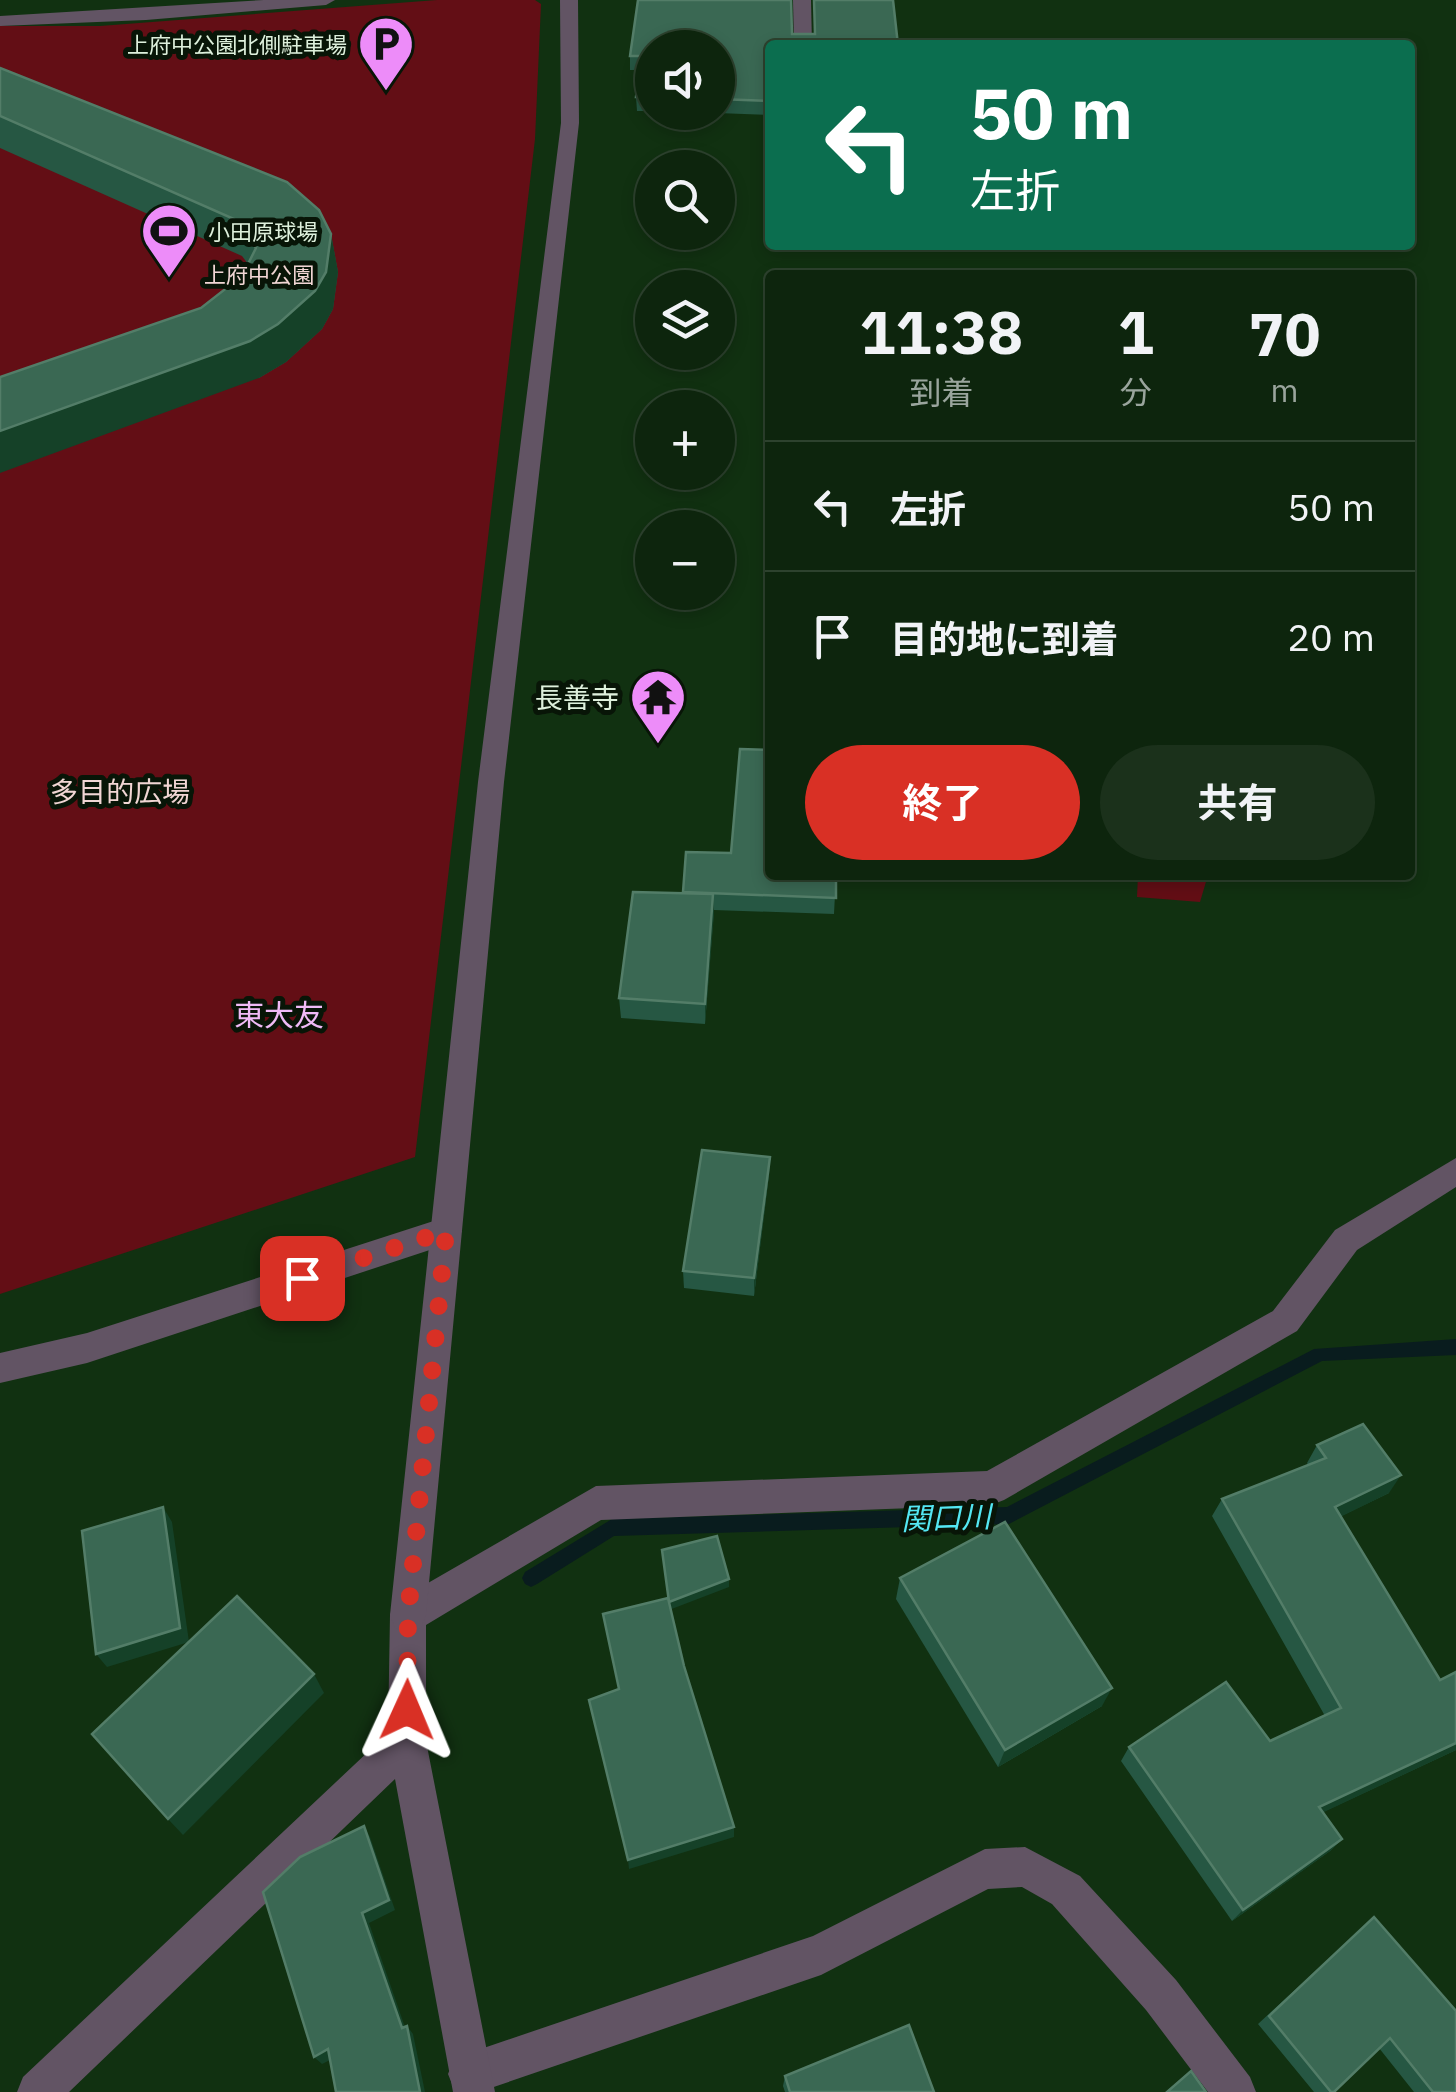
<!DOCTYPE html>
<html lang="ja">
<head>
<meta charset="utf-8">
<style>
	body { margin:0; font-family:"IBM Plex Sans","Noto Sans JP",sans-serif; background:#1b311b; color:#f1f3f6; height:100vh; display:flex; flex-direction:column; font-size:38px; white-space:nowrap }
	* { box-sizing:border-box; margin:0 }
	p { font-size:32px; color:#9aa59d }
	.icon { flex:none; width:55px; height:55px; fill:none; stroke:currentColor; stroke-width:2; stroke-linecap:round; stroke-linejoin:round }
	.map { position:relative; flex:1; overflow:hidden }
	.sheet { position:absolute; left:765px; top:270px; width:650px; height:610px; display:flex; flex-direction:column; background:#0d250d; border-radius:10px; box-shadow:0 5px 15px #0003,0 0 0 2px #2d422e }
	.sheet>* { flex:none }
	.banner { position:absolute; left:765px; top:40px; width:650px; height:210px; border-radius:10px; box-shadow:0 5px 15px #0003,0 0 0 2px #2d422e; background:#0b6e4f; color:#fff; overflow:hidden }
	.controls { position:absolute; left:635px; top:30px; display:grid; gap:20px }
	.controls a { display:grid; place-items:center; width:100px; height:100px; border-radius:50%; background:#0d250d; box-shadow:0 5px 15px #0003,0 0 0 2px #2d422e; font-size:50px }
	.pin { position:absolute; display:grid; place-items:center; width:85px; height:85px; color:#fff; margin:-42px; border-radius:20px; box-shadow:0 5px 15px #0006 }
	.me { position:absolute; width:110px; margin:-55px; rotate:1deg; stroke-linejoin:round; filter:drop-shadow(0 0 8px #0008) }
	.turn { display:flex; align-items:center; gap:35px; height:210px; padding:0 40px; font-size:45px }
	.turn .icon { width:130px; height:130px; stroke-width:2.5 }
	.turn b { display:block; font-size:70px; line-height:85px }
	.eta { display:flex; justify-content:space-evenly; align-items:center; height:170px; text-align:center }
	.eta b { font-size:60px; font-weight:700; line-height:70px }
	.primary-button { display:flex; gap:20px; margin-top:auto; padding:20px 40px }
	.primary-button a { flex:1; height:115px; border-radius:60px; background:#d93025; color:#fff; font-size:40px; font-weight:700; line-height:115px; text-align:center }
	.primary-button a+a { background:#1b311b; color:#f1f3f6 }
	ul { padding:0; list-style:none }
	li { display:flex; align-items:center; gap:30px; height:130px; padding:0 40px; border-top:2px solid #2d422e }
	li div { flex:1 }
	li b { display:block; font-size:38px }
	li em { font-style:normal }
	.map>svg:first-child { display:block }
</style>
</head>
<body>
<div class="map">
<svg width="1456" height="2092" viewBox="0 0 1456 2092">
	<rect width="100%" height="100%" fill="#113111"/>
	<g fill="#630e15">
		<path d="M437 0H535L541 4 535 139 415 1157 0 1294V26H100Z"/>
		<path d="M1138 875H1208L1200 902 1137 897Z"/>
	</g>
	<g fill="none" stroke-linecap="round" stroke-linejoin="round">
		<path fill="#091c1e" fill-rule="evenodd" d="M1456 1339V1355L1322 1361 1009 1524 614 1536 537 1584 531 1587 525 1584 522 1578 525 1572 612 1519 1007 1507 1314 1349Z"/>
		<path fill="#625464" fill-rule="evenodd" d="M1025 1847 1080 1876 1176 1980 1250 2077 1256 2092H1208L1146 2010 1052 1904 1022 1887 988 1889 821 1975 479 2092 454 2089 448 2074 454 2059 469 2053 813 1936 985 1849Z"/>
		<g fill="#625464" fill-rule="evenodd">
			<path d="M264 0H335L326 5 146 20 0 26V16Z"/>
			<path d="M793 0H811L812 45H794Z"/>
			<path d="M1456 1158V1187L1357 1250 1297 1331 1004 1500 991 1505 601 1520 426 1625V1741L495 2092H453L395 1779 69 2092H17L23 2077 388 1733 390 1615 395 1602 596 1486 987 1471 1273 1311 1335 1230Z"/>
			<path d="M446 1217 457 1221 462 1231 457 1241 87 1363 0 1383V1353L87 1333Z"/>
		</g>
		<path fill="#625464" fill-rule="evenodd" d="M560 0H578L579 123 504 782 426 1615 421 1628 408 1633 395 1628 390 1615 478 782 561 123Z"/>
	</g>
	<g fill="#265743">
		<path d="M638 0H791L792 34H814V0H893L898 45H770V115L690 112H718V48H652V111H637L636 97 639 70H630V56Z"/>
		<path d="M0 68 331 234 338 272 333 309 322 329 286 362 259 378 242 276 248 264 242 256 0 148Z"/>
		<path d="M836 875 834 914 714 910 705 1024 621 1018 619 998 684 893Z"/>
		<path d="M770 1157 769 1175 754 1296 684 1288 683 1271Z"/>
		<path d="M1317 1445 1389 1493 1341 1516 1440 1680 1456 1672V1750L1323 1812 1342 1839 1330 1851 1232 1921 1121 1761 1129 1747 1270 1741 1325 1716 1212 1516 1222 1499 1308 1465 1307 1463Z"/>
		<path d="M900 1578 1102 1706 998 1767 896 1599Z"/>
		<path d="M1374 1917 1456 2092H1414L1379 2048 1334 2092H1314L1258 2024Z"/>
		<path d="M785 2076 934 2092H785L783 2086Z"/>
	</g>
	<g fill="#154128">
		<path d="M331 234 338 272 333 309 322 329 286 362 259 378 0 473V431Z"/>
		<path d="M713 894 714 914 705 1024V1004Z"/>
		<path d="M770 1157 769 1175 754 1296V1278Z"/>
		<path d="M1401 1475 1389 1493 1324 1525 1335 1507Z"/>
		<path d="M163 1507 172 1522 189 1642 107 1667 96 1654Z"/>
		<path d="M729 1579V1587L669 1610 668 1602Z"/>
		<path d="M314 1674 324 1693 183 1835 168 1819Z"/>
		<path d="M1112 1688 1102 1706 998 1767 1005 1750Z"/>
		<path d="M1456 1743V1750L1307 1820 1319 1807Z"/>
		<path d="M364 1826 370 1837 395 1910 369 1923 408 2036 402 2028 362 1913Z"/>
		<path d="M734 1827V1837L629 1869 628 1860Z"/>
		<path d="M1342 1839 1330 1851 1232 1921 1243 1910Z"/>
		<path d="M407 2026 413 2034 425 2092H420Z"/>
		<path d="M328 2049 336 2057 322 2064 314 2057Z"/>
	</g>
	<g fill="#3a6853" stroke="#537d68" stroke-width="2.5">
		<path d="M638 0H791L792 34H815L814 0H893L898 45H770V101L718 99V48H652V97H636L641 56H630Z"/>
		<path d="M0 68 287 182 319 210 331 234 326 272 315 291 278 324 250 341 0 431V377L201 308 242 276 256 248 234 219 0 116Z"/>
		<path d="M740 749 770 750V875H836V898L683 892 686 852 731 853Z"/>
		<path d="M633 892 713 894 705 1004 619 998Z"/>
		<path d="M702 1150 770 1157 754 1278 683 1271Z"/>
		<path d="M1363 1424 1401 1475 1335 1507 1440 1680 1456 1672V1743L1319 1807 1342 1839 1243 1910 1129 1747 1226 1682 1270 1741 1341 1708 1222 1499 1326 1458 1317 1445Z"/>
		<path d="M163 1507 180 1628 96 1654 82 1531Z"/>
		<path d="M1005 1522 1112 1688 1005 1750 900 1578Z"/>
		<path d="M717 1536 729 1579 669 1602 662 1550Z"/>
		<path d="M237 1596 314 1674 168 1819 92 1734Z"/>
		<path d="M668 1598 684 1666 734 1827 628 1860 589 1700 619 1689 603 1614Z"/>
		<path d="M364 1826 389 1900 362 1913 402 2028 407 2026 420 2092H336L328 2049 314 2057 263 1892 300 1857Z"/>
		<path d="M1374 1917 1456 2011V2092H1433L1390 2038 1334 2092H1331L1269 2016Z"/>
		<path d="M909 2025 934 2092H790L785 2076Z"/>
		<path d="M1191 2071 1206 2092H1167Z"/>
	</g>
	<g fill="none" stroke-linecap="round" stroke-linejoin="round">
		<path stroke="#d93025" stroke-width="18" stroke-dasharray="0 32.4" d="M302 1278 446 1231 408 1615 407 1710"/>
	</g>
	<defs>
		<g id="parking-pin" transform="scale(2.875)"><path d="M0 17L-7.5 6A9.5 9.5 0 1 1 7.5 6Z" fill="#ed8cf9" stroke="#081507"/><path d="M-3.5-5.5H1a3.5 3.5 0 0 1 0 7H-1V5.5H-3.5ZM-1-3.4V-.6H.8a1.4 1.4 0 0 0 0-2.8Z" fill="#111"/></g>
		<g id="stadium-pin" transform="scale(2.875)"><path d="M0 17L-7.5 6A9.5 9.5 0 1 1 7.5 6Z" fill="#ed8cf9" stroke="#081507"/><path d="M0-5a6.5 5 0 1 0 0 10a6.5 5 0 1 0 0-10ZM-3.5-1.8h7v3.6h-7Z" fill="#111"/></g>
		<g id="temple-pin" transform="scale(2.875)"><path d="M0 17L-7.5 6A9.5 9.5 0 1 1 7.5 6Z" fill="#ed8cf9" stroke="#081507"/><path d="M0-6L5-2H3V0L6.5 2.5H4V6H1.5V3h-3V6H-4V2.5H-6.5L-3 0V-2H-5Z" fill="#111"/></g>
	</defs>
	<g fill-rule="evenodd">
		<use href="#parking-pin" x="386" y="44"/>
		<use href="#stadium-pin" x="169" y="231"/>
		<use href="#temple-pin" x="658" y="697"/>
	</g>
	<g text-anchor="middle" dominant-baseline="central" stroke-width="10" stroke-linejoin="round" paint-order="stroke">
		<g font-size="22" fill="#def0dc" stroke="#081507" text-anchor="end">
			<text x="347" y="44">上府中公園北側駐車場</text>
			<text x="208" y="231" text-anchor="start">小田原球場</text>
		</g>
		<g font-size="22" fill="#f1d6d4" stroke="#081507">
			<text x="259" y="274">上府中公園</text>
		</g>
		<g font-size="28" fill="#def0dc" stroke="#081507" text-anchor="end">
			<text x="619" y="697">長善寺</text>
		</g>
		<g font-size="28" fill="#f1d6d4" stroke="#081507">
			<text x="120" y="791">多目的広場</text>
		</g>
		<g font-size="30" fill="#f0baf6" stroke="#081507">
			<text x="279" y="1014">東大友</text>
		</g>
		<g font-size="30" font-style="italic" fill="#54e7f3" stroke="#081507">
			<text transform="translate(946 1517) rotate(-2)">関口川</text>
		</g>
	</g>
</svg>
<div class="controls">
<a><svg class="icon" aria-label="sound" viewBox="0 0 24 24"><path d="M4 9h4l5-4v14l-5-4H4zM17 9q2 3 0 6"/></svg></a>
<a><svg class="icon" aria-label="search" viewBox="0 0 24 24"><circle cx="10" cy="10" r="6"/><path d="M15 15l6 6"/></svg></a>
<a><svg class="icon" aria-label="layers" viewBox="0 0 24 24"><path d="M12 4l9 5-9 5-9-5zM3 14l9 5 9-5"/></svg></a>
<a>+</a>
<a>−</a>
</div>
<div class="pin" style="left:302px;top:1278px;background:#d93025"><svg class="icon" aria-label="arrive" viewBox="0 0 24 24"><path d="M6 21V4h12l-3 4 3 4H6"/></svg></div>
<svg class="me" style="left:407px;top:1710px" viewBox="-20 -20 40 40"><path d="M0-17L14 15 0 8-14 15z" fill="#d93025" stroke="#fff" stroke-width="4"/></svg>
<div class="banner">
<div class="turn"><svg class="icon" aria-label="left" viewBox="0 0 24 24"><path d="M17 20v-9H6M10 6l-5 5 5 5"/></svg><div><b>50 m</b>左折</div></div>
</div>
<section class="sheet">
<div class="eta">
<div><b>11:38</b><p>到着</p></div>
<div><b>1</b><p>分</p></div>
<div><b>70</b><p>m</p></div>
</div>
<ul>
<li><svg class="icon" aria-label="left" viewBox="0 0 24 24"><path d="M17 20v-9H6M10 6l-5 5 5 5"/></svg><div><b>左折</b></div><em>50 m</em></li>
<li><svg class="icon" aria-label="arrive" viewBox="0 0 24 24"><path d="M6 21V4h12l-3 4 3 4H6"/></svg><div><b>目的地に到着</b></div><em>20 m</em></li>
</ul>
<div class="primary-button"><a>終了</a><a>共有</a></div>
</section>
</div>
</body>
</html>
